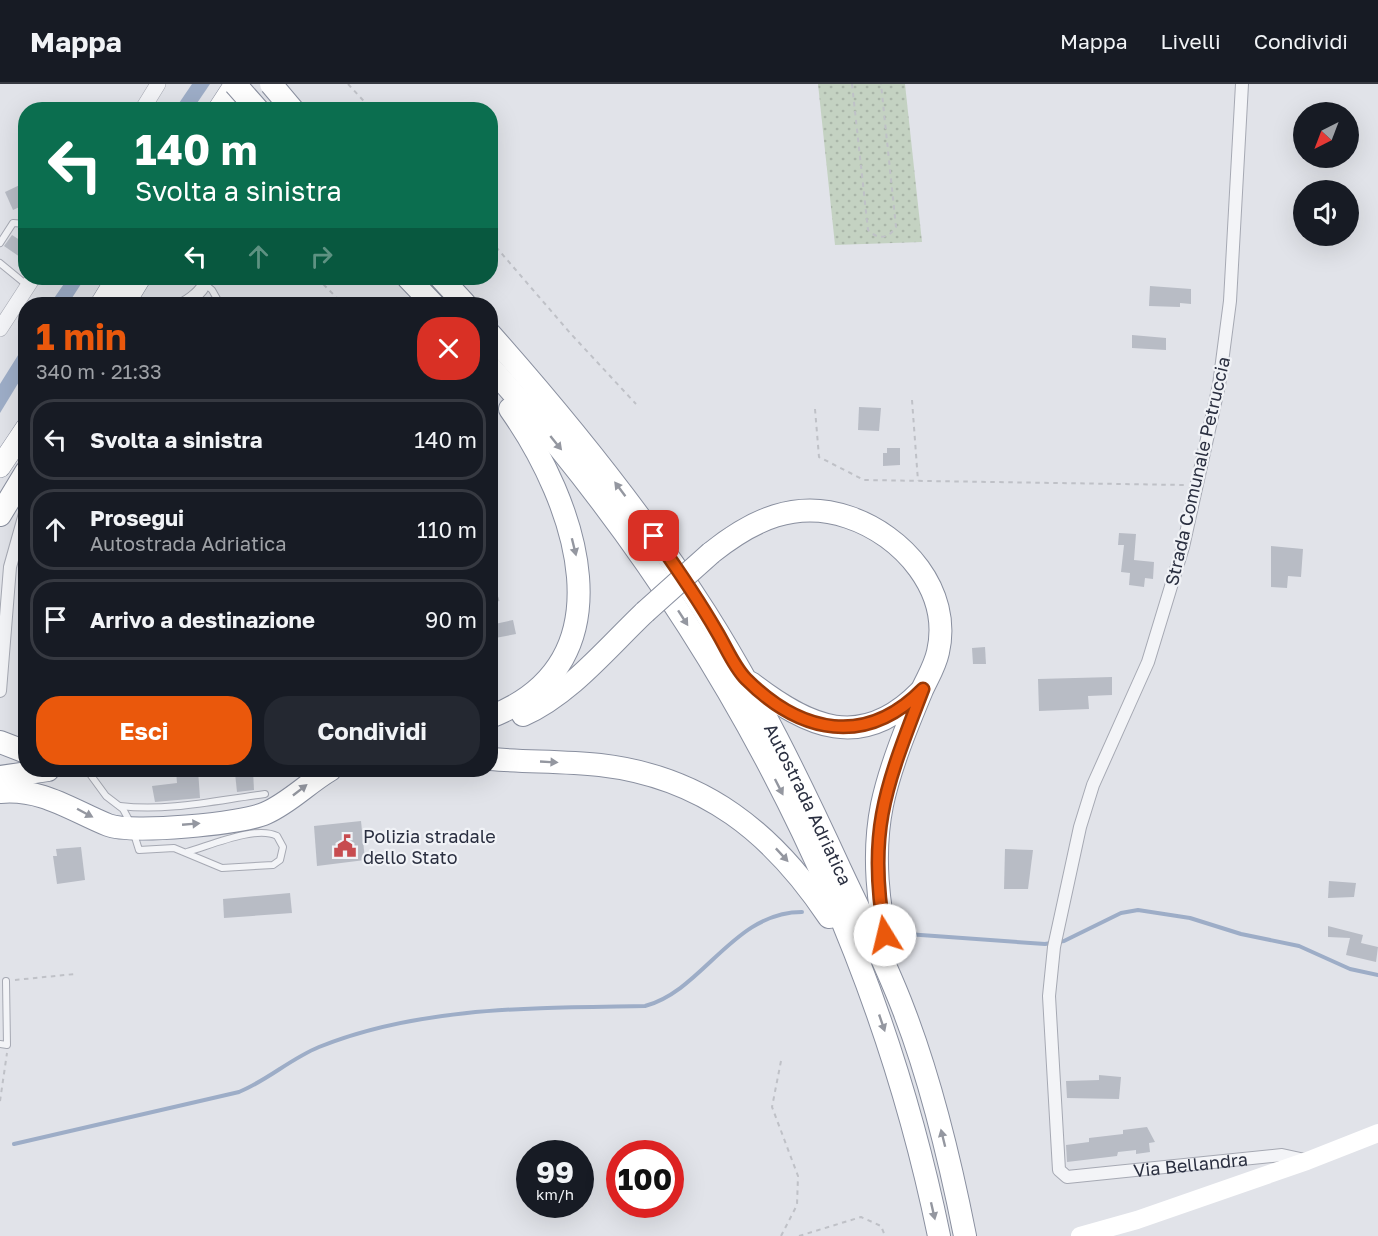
<!DOCTYPE html>
<html lang="it">
<head>
<meta charset="utf-8">
<style>
	body { margin:0; font-family:"Golos Text",sans-serif; background:#242831; color:#f1f3f6; height:100vh; display:flex; flex-direction:column; font-size:22px; white-space:nowrap }
	* { box-sizing:border-box; margin:0 }
	p { font-size:20px; color:#9ea1a6 }
	.icon { flex:none; width:33px; height:33px; fill:none; stroke:currentColor; stroke-width:2; stroke-linecap:round; stroke-linejoin:round }
	.map { position:relative; flex:1; overflow:hidden }
	.drawer { position:absolute; left:18px; top:213px; width:480px; height:480px; display:flex; flex-direction:column; background:#171b24; border-radius:24px; box-shadow:0 6px 24px #0002 }
	.drawer>* { flex:none }
	.banner { position:absolute; left:18px; top:18px; width:480px; height:183px; border-radius:24px; box-shadow:0 6px 24px #0002; background:#0b6e4f; color:#fff; overflow:hidden }
	.needle { width:39px; rotate:222deg }
	.fabs { position:absolute; left:1293px; top:18px; display:grid; gap:12px }
	.fabs a { display:grid; place-items:center; width:66px; height:66px; border-radius:50%; background:#171b24; box-shadow:0 6px 24px #0002; font-size:30px }
	.speed { position:absolute; left:516px; top:1056px; display:flex; gap:12px; font-size:30px; font-weight:700; text-align:center }
	.speed>* { display:grid; place-content:center; width:78px; height:78px; border-radius:50%; background:#171b24; box-shadow:0 6px 24px #0002; line-height:1 }
	.speed small { font-size:15px; font-weight:400 }
	.speed .limit { border:9px solid #d22; background:#fff; color:#111 }
	.pin { position:absolute; display:grid; place-items:center; width:51px; height:51px; color:#fff; margin:-26px; border-radius:12px; box-shadow:0 3px 9px #0006 }
	.me { position:absolute; width:66px; margin:-33px; rotate:351deg; stroke-linejoin:round; filter:drop-shadow(0 0 4px #0008) }
	.turn { display:flex; align-items:center; gap:21px; height:126px; padding:0 18px; font-size:27px }
	.turn .icon { width:78px; height:78px; stroke-width:2.5 }
	.turn b { display:block; font-size:42px; line-height:51px }
	.lanes { display:flex; align-items:center; height:57px; padding:0 18px; background:#0003; justify-content:center; gap:30px; direction:ltr }
	.lanes .off { opacity:.35 }
	.round { display:grid; place-items:center; flex:none; width:63px; height:63px; border-radius:24px; background:#242831 }
	.summary { display:flex; align-items:center; justify-content:space-between; height:102px; padding:0 18px }
	h1 { font-size:36px; font-weight:700; line-height:45px; color:#ea580c }
	.primary-button { display:flex; gap:12px; margin-top:auto; padding:12px 18px }
	.primary-button a { flex:1; height:69px; border-radius:24px; background:#ea580c; color:#fff; font-size:24px; font-weight:700; line-height:69px; text-align:center }
	.primary-button a+a { background:#242831; color:#f1f3f6 }
	ul { padding:0; list-style:none }
	li { display:flex; align-items:center; gap:18px; height:81px; margin:0 12px 9px; padding:0 6px; border:3px solid #363941; border-radius:24px }
	li div { flex:1 }
	li b { display:block; font-size:22px }
	li em { font-style:normal }
	header { display:flex; align-items:center; gap:36px; box-sizing:border-box; height:84px; padding:0 30px; background:#171b24; border-bottom:2px solid #363941 }
	header strong { font-size:28px }
	nav { display:flex; gap:33px; margin-inline-start:auto; font-size:21px }
	.map>svg:first-child { display:block }
</style>
</head>
<body>
<header>
<strong>Mappa</strong>
<nav><a>Mappa</a><a>Livelli</a><a>Condividi</a></nav>
</header>
<div class="map">
<svg width="1378" height="1152" viewBox="0 0 1378 1152">
	<defs>
		<pattern id="park-dots" width="8" height="8" patternUnits="userSpaceOnUse" patternTransform="scale(1.5)"><rect width="8" height="8" fill="#c4d2c2"/><path d="M2 2h.1M6 6h.1" fill="none" stroke="#a9b5a8" stroke-width="1.8" stroke-linecap="round"/></pattern>
	</defs>
	<rect width="100%" height="100%" fill="#e1e3e9"/>
	<path fill="url(#park-dots)" d="M818 0H905L922 158 835 161Z"/>
	<g fill="#9dadc7">
		<path d="M192 0H210L193 25H175Z"/>
		<path d="M68 194H85L68 220H50Z"/>
		<path d="M25 260V288L0 329V300Z"/>
	</g>
	<g fill="none" stroke-linecap="round" stroke-linejoin="round">
		<g stroke="#9dadc7" stroke-width="4">
			<path d="M893 849 1045 860 1064 857 1121 829 1138 826 1190 834 1241 850 1299 862 1350 885 1378 891"/>
			<path d="M14 1060 239 1008C268 996 290 975 319 963 421 922 535 924 645 922 704 906 733 828 802 828"/>
		</g>
	</g>
	<g fill="#b8bcc5">
		<path d="M26 98V120L13 126 5 108Z"/>
		<path d="M12 151 26 160 20 173 4 162Z"/>
		<path d="M1150 202 1191 205V220L1180 219V223L1149 222Z"/>
		<path d="M1132 251 1166 254V266L1132 264Z"/>
		<path d="M859 323 881 324 879 347 858 346Z"/>
		<path d="M887 364H900V381L883 382V369H887Z"/>
		<path d="M1119 449 1136 450 1134 476 1154 478 1153 495 1145 494 1144 503 1129 501 1130 489 1121 488 1124 461H1118Z"/>
		<path d="M1271 462 1303 465 1301 493 1288 492 1287 504 1271 503Z"/>
		<path d="M513 536 516 550 490 555V541Z"/>
		<path d="M985 563 986 580H973L972 564Z"/>
		<path d="M1112 593V611L1088 612 1089 625 1039 627 1038 595Z"/>
		<path d="M176 686H198L200 714 155 718 152 702 177 699Z"/>
		<path d="M253 687 254 706 237 708 235 689Z"/>
		<path d="M361 737 365 776 317 782 314 742Z"/>
		<path d="M81 763 85 796 57 800 53 772H57L56 765Z"/>
		<path d="M1005 765 1033 766 1028 805H1004Z"/>
		<path d="M1329 797 1356 799 1354 813 1328 814Z"/>
		<path d="M290 809 292 829 224 834 223 815Z"/>
		<path d="M1328 842 1363 851 1361 859 1378 863 1376 878 1346 871 1350 854 1328 853Z"/>
		<path d="M1099 991 1121 993 1119 1015 1067 1014 1066 997 1099 996Z"/>
		<path d="M1147 1043 1155 1058 1149 1059 1150 1068 1136 1070V1066L1118 1068 1117 1072 1067 1078 1066 1061 1089 1058V1054L1123 1050V1046Z"/>
	</g>
	<g fill="none" stroke-linecap="round" stroke-linejoin="round">
		<g stroke="#a6a9b3" stroke-width="8">
			<g id="service">
				<path d="M0 159 13 139 26 140"/>
				<path d="M0 179 28 202"/>
				<path d="M206 201 212 206 220 220"/>
				<path d="M87 686 106 712 123 725 130 738"/>
				<path d="M120 722C168 728 218 716 265 710"/>
				<path d="M134 750 139 766 174 764 222 784 273 781 280 776 283 763 277 752C256 741 209 762 187 768"/>
				<path d="M0 960 7 961 6 897"/>
			</g>
		</g>
		<g stroke="#a6a9b3" stroke-width="14">
			<g id="minor">
				<path id="s1" d="M1242 0 1230 217 1219 301 1183 463 1148 578 1093 701 1080 743 1054 863 1049 912 1059 1086 1067 1093 1282 1071 1305 1076"/>
				<path d="M183 220C193 214 205 206 206 194"/>
				<path d="M0 607 10 483 26 426"/>
			</g>
		</g>
		<g stroke="#a6a9b3" stroke-width="16">
			<g id="tertiary">
				<path d="M142 26 158 0"/>
				<path d="M0 245 33 194"/>
			</g>
		</g>
		<g stroke="#898f9f" stroke-width="22">
			<g id="trunk">
				<path d="M218 26 235 0"/>
				<path d="M101 220 117 194"/>
				<path d="M124 220 140 194"/>
				<path d="M0 383 26 344"/>
			</g>
		</g>
		<g stroke="#898f9f" stroke-width="24">
			<g id="motorway">
				<path d="M408 194 433 220"/>
				<path d="M441 194 465 220"/>
				<path id="s2" d="M490 250C568 338 642 429 705 528 757 610 800 698 840 785 862 832 886 879 904 927 932 1000 950 1076 965 1152"/>
				<path d="M490 283C711 527 873 829 939 1152"/>
				<path d="M0 431 26 388"/>
				<path d="M711 469C752 436 796 415 848 433 903 451 952 507 938 568 935 582 928 593 922 606 907 642 890 683 882 721 872 771 878 821 889 870"/>
				<path d="M751 599C808 643 861 668 920 608"/>
				<path d="M523 631C570 610 607 564 645 528"/>
				<path d="M490 633C633 578 575 417 510 325"/>
				<path d="M0 658 26 668"/>
				<path d="M490 675C527 678 564 677 600 681 704 693 773 749 829 833"/>
				<path d="M0 693 48 686"/>
				<path d="M0 708C42 704 71 726 108 741 131 750 242 740 266 729 289 719 308 699 330 686"/>
			</g>
		</g>
		<g stroke="#bfc1c7" stroke-width="2" stroke-dasharray="4.5 4.5" stroke-linecap="butt">
			<path d="M348 0 372 26"/>
			<path d="M852 0 868 146C878 156 888 155 896 143L881 0"/>
			<path d="M490 156 571 250 636 320"/>
			<path d="M317 194 343 220"/>
			<path d="M912 316 918 397"/>
			<path d="M815 325 819 373 864 396 1185 401"/>
			<path d="M490 487 499 519"/>
			<path d="M15 896 75 890"/>
			<path d="M781 977 772 1023 798 1092 797 1121 781 1152"/>
			<path d="M0 1017 7 969"/>
			<path d="M799 1152 861 1133 881 1142 885 1152"/>
		</g>
		<use href="#service" stroke="#f3f4f7" stroke-width="6"/>
		<use href="#minor" stroke="#f3f4f7" stroke-width="12"/>
		<use href="#tertiary" stroke="#f3f4f7" stroke-width="15"/>
		<path stroke="#fff" stroke-width="18" d="M1080 1152 1137 1136 1307 1077 1378 1049"/>
		<use href="#trunk" stroke="#fff" stroke-width="21"/>
		<use href="#motorway" stroke="#fff" stroke-width="22"/>
		<g stroke="#898f9f" stroke-width="24" stroke-linecap="butt">
			<g id="motorway-bridge">
				<path d="M235 0 258 26"/>
				<path d="M271 0 293 26"/>
				<path d="M645 528 711 469"/>
			</g>
		</g>
		<use href="#motorway-bridge" stroke="#fff" stroke-width="22"/>
	</g>
	<defs><path id="oneway-solid" d="M-6-.8H1V-3.2L6.5 0L1 3.2V.8H-6Z" transform="scale(1.5)"/></defs>
	<g fill="#9497a0">
		<use href="#oneway-solid" transform="translate(556 359) rotate(51)"/>
		<use href="#oneway-solid" transform="translate(620 405) rotate(-127)"/>
		<use href="#oneway-solid" transform="translate(574 463) rotate(76)"/>
		<use href="#oneway-solid" transform="translate(683 534) rotate(57)"/>
		<use href="#oneway-solid" transform="translate(549 678) rotate(3)"/>
		<use href="#oneway-solid" transform="translate(779 703) rotate(63)"/>
		<use href="#oneway-solid" transform="translate(300 706) rotate(-38)"/>
		<use href="#oneway-solid" transform="translate(85 729) rotate(28)"/>
		<use href="#oneway-solid" transform="translate(191 740) rotate(-5)"/>
		<use href="#oneway-solid" transform="translate(782 771) rotate(47)"/>
		<use href="#oneway-solid" transform="translate(882 939) rotate(71)"/>
		<use href="#oneway-solid" transform="translate(943 1054) rotate(-104)"/>
		<use href="#oneway-solid" transform="translate(933 1127) rotate(77)"/>
	</g>
	<g fill="none" stroke-linecap="round" stroke-linejoin="round">
		<g stroke="#983908" stroke-width="15">
			<path id="route" d="M654 452C676 483 698 515 717 548 726 563 734 583 746 595 801 650 866 663 923 605 887 700 866 746 885 851"/>
		</g>
		<use href="#route" stroke="#ea580c" stroke-width="10"/>
	</g>
	<defs>
		<g id="civic-bare" transform="scale(1.8)"><path d="M-.6-6.5H3V-4.5H.6V-3L4-1V1h2V6H-6V1h2V-1L-.6-3ZM-1.2 2.5V6h2.4V2.5Z" fill="#c74c50" stroke="#f0f2f6" stroke-width="2.5" paint-order="stroke"/></g>
	</defs>
	<g fill-rule="evenodd">
		<use href="#civic-bare" x="345" y="762"/>
	</g>
	<g text-anchor="middle" dominant-baseline="central" stroke-width="4.5" stroke-linejoin="round" paint-order="stroke">
		<g font-size="18" fill="#2a2f40" stroke="#f0f2f6">
			<text transform="translate(1197 387) rotate(-77)">Strada Comunale Petruccia</text>
			<text stroke="none"><textPath href="#s2" startOffset="570">Autostrada Adriatica</textPath></text>
			<text stroke="none"><textPath href="#s1" startOffset="1248">Via Bellandra</textPath></text>
		</g>
		<g font-size="18" fill="#2a2f40" stroke="#f0f2f6" text-anchor="start">
			<text x="363" y="752">Polizia stradale<tspan x="363" dy="21">dello Stato</tspan></text>
		</g>
	</g>
</svg>
<div class="fabs">
<a><svg class="needle" viewBox="-14 -14 28 28"><path d="M0-13l5 13h-10z" fill="#e53935"/><path d="M0 13l5-13h-10z" fill="#9ea1a6"/></svg></a>
<a><svg class="icon" aria-label="sound" viewBox="0 0 24 24"><path d="M4 9h4l5-4v14l-5-4H4zM17 9q2 3 0 6"/></svg></a>
</div>
<div class="speed"><div>99<small>km/h</small></div><div class="limit">100</div></div>
<div class="pin" style="left:654px;top:452px;background:#d93025"><svg class="icon" aria-label="arrive" viewBox="0 0 24 24"><path d="M6 21V4h12l-3 4 3 4H6"/></svg></div>
<svg class="me" style="left:885px;top:851px" viewBox="-20 -20 40 40"><circle r="19" fill="#fff"/><path d="M0-13L10 11 0 6-10 11z" fill="#ea580c"/></svg>
<div class="banner">
<div class="turn"><svg class="icon" aria-label="left" viewBox="0 0 24 24"><path d="M17 20v-9H6M10 6l-5 5 5 5"/></svg><div><b>140 m</b>Svolta a sinistra</div></div>
<div class="lanes"><svg class="icon" aria-label="left" viewBox="0 0 24 24"><path d="M17 20v-9H6M10 6l-5 5 5 5"/></svg><svg class="icon off" aria-label="ahead" viewBox="0 0 24 24"><path d="M12 20V5M6 11l6-6 6 6"/></svg><svg class="icon off" aria-label="right" viewBox="0 0 24 24"><path d="M7 20v-9h11M14 6l5 5-5 5"/></svg></div>
</div>
<section class="drawer">
<div class="summary"><div><h1>1 min</h1><p>340 m · 21:33</p></div><a class="round" style="background:#d93025;color:#fff"><svg class="icon" aria-label="close" viewBox="0 0 24 24"><path d="M6 6l12 12M18 6L6 18"/></svg></a></div>
<ul>
<li><svg class="icon" aria-label="left" viewBox="0 0 24 24"><path d="M17 20v-9H6M10 6l-5 5 5 5"/></svg><div><b>Svolta a sinistra</b></div><em>140 m</em></li>
<li><svg class="icon" aria-label="ahead" viewBox="0 0 24 24"><path d="M12 20V5M6 11l6-6 6 6"/></svg><div><b>Prosegui</b><p>Autostrada Adriatica</p></div><em>110 m</em></li>
<li><svg class="icon" aria-label="arrive" viewBox="0 0 24 24"><path d="M6 21V4h12l-3 4 3 4H6"/></svg><div><b>Arrivo a destinazione</b></div><em>90 m</em></li>
</ul>
<div class="primary-button"><a>Esci</a><a>Condividi</a></div>
</section>
</div>
</body>
</html>
